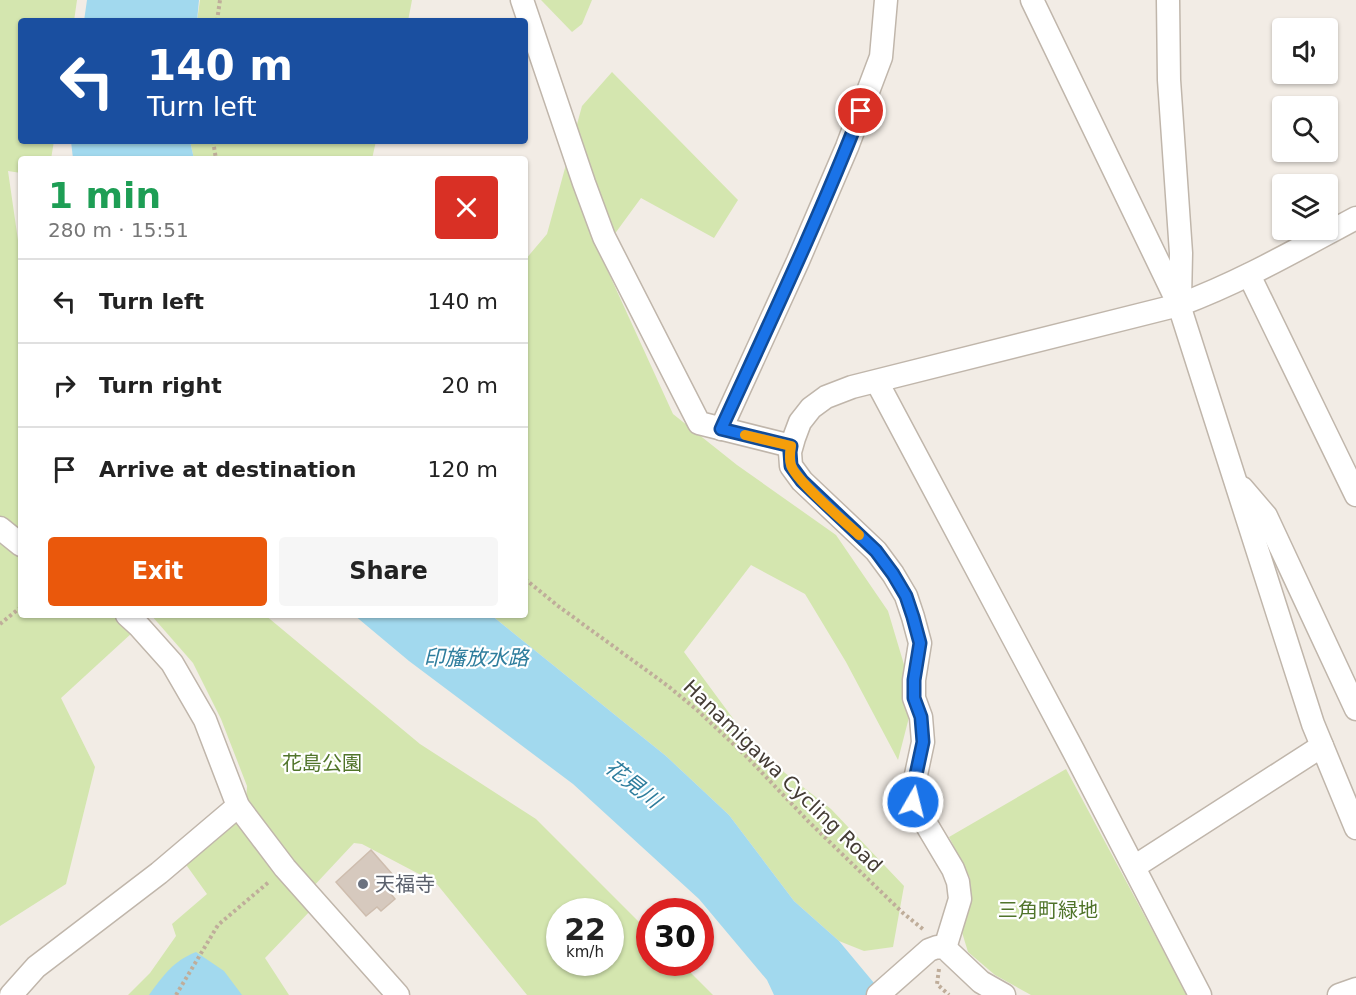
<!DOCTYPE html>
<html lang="en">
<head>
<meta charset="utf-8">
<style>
	body { margin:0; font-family:"DejaVu Sans","Noto Sans JP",sans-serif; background:#f6f6f6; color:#222; height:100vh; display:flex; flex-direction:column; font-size:22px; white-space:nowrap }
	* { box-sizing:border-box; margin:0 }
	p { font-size:20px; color:#767676 }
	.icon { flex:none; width:33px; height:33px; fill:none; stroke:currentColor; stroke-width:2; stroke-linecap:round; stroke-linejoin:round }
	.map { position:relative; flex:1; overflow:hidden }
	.drawer { position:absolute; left:18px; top:156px; width:510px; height:462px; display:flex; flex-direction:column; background:#fff; border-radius:6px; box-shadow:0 2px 4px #0004 }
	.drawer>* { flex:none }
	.banner { position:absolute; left:18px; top:18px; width:510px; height:126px; border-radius:6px; box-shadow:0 2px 4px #0004; background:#1a4fa0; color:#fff; overflow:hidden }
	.tools { position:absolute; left:1272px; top:18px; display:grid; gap:12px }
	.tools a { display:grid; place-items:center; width:66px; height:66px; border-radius:6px; background:#fff; box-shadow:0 2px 4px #0004; font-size:30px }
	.speed { position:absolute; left:546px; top:898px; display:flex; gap:12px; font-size:30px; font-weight:700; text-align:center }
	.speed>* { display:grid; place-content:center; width:78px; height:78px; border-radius:50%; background:#fff; box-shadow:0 2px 4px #0004; line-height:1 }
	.speed small { font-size:15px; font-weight:400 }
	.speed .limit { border:9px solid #d22; background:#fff; color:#111 }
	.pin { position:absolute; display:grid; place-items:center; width:51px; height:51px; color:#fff; margin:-26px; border:3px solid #fff; border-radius:50%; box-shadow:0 2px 6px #0007 }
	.me { position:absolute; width:66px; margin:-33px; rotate:8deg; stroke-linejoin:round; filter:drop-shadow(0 0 4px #0008) }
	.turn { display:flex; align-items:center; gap:21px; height:126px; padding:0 30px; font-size:27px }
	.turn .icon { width:78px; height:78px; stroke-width:2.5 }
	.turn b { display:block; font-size:42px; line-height:51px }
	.round { display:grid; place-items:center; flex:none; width:63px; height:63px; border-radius:6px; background:#f6f6f6 }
	.head { display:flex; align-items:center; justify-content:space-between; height:102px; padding:0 30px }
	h1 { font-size:36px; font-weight:700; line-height:45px; color:#1e9e55 }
	.primary-button { display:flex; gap:12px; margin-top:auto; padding:12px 30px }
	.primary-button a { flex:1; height:69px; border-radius:6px; background:#ea580c; color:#fff; font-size:24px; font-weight:700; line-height:69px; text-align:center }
	.primary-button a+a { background:#f6f6f6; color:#222 }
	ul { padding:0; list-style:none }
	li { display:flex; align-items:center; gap:18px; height:84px; padding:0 30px; border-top:2px solid #e0e0e0 }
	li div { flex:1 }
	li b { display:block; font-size:22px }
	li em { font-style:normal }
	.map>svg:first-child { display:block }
</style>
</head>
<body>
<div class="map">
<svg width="1356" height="995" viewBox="0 0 1356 995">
	<rect width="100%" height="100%" fill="#f2ece5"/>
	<g fill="#d4e6af" fill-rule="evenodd">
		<path d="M0 0H77L74 21H21V141H54L51 159H21V173L8 171 21 261V615H147L130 628 133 632 61 698 95 767 66 884 0 926Z"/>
		<path d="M200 0H412L408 21H197Z"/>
		<path d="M541 0H592L582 24 572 32Z"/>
		<path d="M612 72 738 200 714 238 641 198 600 254 673 414 737 465 836 535 888 611 914 698 898 760 846 662 805 594 751 565 684 652 757 751 831 809 904 886 893 947 864 951 839 941 794 901 729 815 666 756 491 615H525V260L547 234 582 106Z"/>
		<path d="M190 141H376L372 159H194Z"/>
		<path d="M151 615H265L420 744 536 819 649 932 650 963H681L713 995H527L436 883 362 844 354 843 311 889 282 844 270 859 311 910 265 958 289 995H128L150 973 176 936 172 924 207 894 182 859 246 801 247 786 221 719 193 663ZM560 912H610V963H560Z"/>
		<path d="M1066 769 1187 995H1031L995 975 968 952 961 929 970 878 949 837Z"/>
	</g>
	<g fill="#a2d9ee">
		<path d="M87 0H199L197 21H84Z"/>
		<path d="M71 141H190L194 159H73Z"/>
		<path d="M354 615H491L666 756 729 815 794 901 839 941 884 995H774L767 980 699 899 573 784 409 661Z"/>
		<path d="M196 952 224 971 242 995H149C163 976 173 961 196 952Z"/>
	</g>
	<path fill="#d6c9be" stroke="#cebdae" stroke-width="1.5" d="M371 850 400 883 390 893 395 899 381 911 377 907 366 916 336 882Z"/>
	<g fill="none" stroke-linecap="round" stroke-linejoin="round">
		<g stroke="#c0b6ab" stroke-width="25">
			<g id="minor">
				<path d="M522 0 584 183 604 237 699 423 791 446"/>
				<path d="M1032 0 1179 305 1313 724 1356 828"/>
				<path d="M1168 0 1169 80 1181 253 1180 300"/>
				<path d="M1249 275 1356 495"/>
				<path d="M877 382 1073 750 1200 995"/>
				<path d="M721 429 798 261 847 147 881 57 886 0"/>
				<path d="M1242 488 1266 516 1356 709"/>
				<path d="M0 528 21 545"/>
				<path d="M127 615 138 625 172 663 205 720 238 806 285 868 398 995"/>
				<path d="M1134 867 1322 746"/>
				<path d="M945 948 960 899 958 882 953 869 913 802 914 784 923 742 921 717 914 698V680L920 643 913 617 906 596 893 574 876 551 802 481 791 466 790 452 794 438 800 422 811 408 826 397 852 387 1179 305C1241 282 1298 249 1356 218"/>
				<path d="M11 995 36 967 159 873 238 806"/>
				<path d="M878 995 929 950 937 947 945 948 981 982 1004 995"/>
				<path d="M1339 995 1356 989"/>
			</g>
		</g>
		<g stroke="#bfad9a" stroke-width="4" stroke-dasharray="3 3" stroke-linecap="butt">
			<path d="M217 21 220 0"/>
			<path d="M213 141 216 159"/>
			<path d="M525 579 558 606 668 686 697 710 746 756 809 822 903 913 924 930"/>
			<path d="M0 624 21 607"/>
			<path d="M939 969 937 984 949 995"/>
			<path d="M176 995 218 925 270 881"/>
		</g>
		<use href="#minor" stroke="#fff" stroke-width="22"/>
	</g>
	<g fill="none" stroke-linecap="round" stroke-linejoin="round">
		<g stroke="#114b97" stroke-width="15">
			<path id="route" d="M861 111C819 219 769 324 721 429L791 446 790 452 791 466 802 481 876 551 893 574 906 596 913 617 920 643 914 680V698L921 717 923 742 914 784 913 802"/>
		</g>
		<use href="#route" stroke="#1a73e8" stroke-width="10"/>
		<path stroke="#f59e0b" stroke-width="10" d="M745 435 791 446C790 452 789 459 791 465 795 480 845 522 859 535"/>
	</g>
	<circle fill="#6b7280" stroke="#fff" stroke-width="2" cx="363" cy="884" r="6"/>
	<g text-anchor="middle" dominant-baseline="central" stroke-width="4.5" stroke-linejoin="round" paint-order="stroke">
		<g font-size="20" fill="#50742a" stroke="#fff">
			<text x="322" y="763">花島公園</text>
			<text x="1048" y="910">三角町緑地</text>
		</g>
		<g font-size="20" fill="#443c35" stroke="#fff">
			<text transform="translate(783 776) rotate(44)">Hanamigawa Cycling Road</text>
		</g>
		<g font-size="20" fill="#5b616d" stroke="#fff" text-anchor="start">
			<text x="375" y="884">天福寺</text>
		</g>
		<g font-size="21" font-style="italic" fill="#2e7d9d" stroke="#fff">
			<text x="476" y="658">印旛放水路</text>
			<text transform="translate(633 784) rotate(38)">花見川</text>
		</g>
	</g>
</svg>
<div class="tools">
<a><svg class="icon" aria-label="sound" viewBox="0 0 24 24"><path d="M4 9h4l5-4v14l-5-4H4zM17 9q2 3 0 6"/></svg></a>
<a><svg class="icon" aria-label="search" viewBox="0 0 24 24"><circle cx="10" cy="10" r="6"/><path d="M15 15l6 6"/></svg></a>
<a><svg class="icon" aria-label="layers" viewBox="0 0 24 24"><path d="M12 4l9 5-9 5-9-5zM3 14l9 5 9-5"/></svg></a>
</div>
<div class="speed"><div>22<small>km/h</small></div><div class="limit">30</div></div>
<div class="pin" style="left:861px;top:111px;background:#d93025"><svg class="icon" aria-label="arrive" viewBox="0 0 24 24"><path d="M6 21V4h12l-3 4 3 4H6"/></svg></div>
<svg class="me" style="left:913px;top:802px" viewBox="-20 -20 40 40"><circle r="17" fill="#1a73e8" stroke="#fff" stroke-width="3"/><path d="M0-11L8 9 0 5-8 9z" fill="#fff"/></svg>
<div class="banner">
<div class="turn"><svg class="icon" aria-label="left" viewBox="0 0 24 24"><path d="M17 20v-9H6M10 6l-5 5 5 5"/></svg><div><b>140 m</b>Turn left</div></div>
</div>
<section class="drawer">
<div class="head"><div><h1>1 min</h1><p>280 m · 15:51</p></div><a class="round" style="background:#d93025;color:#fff"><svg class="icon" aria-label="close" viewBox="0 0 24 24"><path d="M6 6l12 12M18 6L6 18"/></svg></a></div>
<ul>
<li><svg class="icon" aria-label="left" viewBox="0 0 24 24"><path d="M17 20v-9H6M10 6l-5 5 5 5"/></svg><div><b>Turn left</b></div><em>140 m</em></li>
<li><svg class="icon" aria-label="right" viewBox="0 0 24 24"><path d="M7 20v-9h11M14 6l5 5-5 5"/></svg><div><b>Turn right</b></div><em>20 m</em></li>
<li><svg class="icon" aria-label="arrive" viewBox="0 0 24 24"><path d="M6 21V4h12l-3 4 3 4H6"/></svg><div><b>Arrive at destination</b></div><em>120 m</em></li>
</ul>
<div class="primary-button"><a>Exit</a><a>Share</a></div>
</section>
</div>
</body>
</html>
